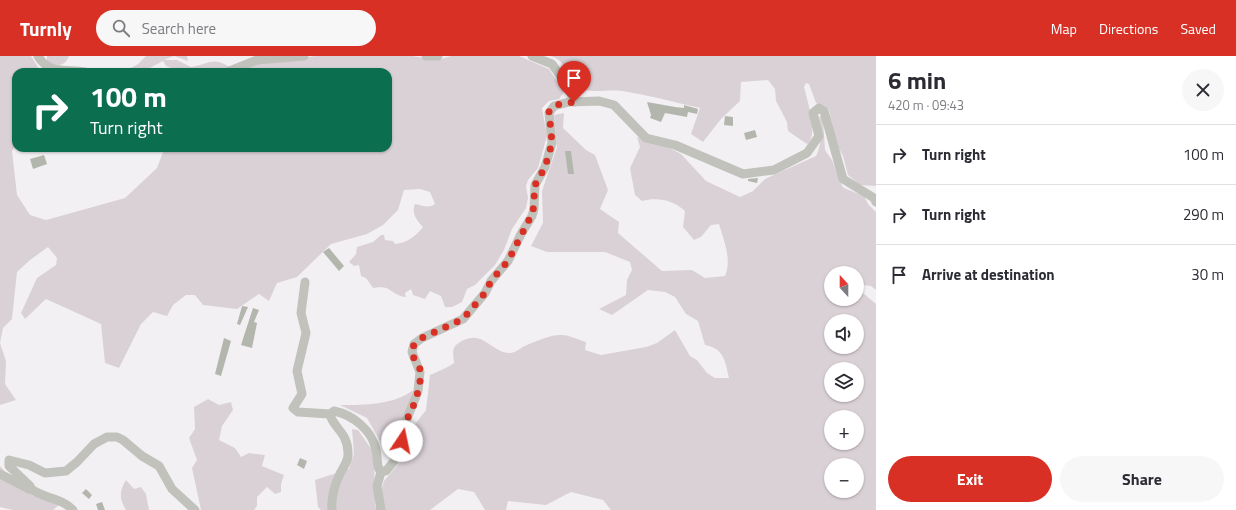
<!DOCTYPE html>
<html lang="en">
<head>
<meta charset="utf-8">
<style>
	body { margin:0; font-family:"Titillium Web",sans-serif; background:#f7f7f7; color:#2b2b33; height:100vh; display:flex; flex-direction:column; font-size:15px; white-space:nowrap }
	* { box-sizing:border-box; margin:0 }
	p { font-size:13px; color:#7c7c81 }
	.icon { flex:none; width:22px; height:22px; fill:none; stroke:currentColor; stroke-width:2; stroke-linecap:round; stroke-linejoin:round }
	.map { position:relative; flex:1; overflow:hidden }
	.panel { display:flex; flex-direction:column; background:#fff; width:360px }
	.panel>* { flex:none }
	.top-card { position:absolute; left:12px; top:12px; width:380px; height:84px; border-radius:12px; box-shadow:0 1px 3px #0004; background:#0b6e4f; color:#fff; overflow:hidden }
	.needle { width:26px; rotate:339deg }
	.controls { position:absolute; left:824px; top:210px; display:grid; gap:8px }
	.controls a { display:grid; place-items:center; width:40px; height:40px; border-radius:50%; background:#fff; box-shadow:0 1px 3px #0004; font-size:20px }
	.pin { position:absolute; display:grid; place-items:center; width:34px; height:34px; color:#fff; margin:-41px -17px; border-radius:50% 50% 50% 0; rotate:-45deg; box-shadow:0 0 4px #0007 }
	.pin .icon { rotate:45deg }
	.me { position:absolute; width:44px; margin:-22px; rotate:11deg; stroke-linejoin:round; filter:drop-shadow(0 0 3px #0008) }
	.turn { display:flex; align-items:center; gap:14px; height:84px; padding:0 12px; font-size:18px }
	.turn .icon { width:52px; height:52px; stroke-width:2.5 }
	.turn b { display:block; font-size:28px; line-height:34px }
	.round { display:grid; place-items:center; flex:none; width:42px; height:42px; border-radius:21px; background:#f7f7f7 }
	.summary { display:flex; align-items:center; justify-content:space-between; height:68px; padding:0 12px }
	h1 { font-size:24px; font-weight:700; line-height:30px }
	.action { display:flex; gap:8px; margin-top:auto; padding:8px 12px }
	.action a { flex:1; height:46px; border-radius:24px; background:#d93025; color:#fff; font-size:16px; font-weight:700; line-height:46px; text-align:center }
	.action a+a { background:#f7f7f7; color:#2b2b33 }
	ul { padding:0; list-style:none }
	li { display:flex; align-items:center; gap:12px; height:60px; padding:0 12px; border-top:1px solid #e1e1e2 }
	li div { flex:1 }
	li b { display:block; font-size:15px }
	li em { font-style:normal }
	header { display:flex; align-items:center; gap:24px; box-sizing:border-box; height:56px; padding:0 20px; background:#d93025; color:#fff }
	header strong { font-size:19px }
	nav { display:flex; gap:22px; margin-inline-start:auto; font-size:14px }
	.search { width:280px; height:36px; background:#f7f7f7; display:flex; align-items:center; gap:10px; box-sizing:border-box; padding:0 14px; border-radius:22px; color:#7c7c81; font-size:15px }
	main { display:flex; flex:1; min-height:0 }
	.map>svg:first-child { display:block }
</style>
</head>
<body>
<header>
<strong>Turnly</strong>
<div class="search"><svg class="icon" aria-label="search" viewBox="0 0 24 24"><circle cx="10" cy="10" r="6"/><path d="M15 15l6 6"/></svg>Search here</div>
<nav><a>Map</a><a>Directions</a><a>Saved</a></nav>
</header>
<main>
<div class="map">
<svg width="876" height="454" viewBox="0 0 876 454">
	<rect width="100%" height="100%" fill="#f3f0f4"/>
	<g fill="#dad1d7" fill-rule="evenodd">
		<path d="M0 0H31L41 16H16V89L12 95 17 139 30 159 46 164 125 142 157 112 163 96 162 92H388V16H233L249 9 316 0H412L438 4 451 0H519L549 13 564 36 559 43 549 45 542 52 547 80 538 112 528 124 526 130 528 142 526 152 512 173 504 194 495 209 475 229 467 233 462 246 452 251H445L441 240 430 235 425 243 413 239 411 233 405 237 406 241C390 239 392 228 373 232L366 222 361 220 359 209 354 210 349 206 356 198 357 191 373 186 381 179H384L385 184 393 185 395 188C407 187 416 180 423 171 417 165 411 157 415 148 422 149 428 153 435 148L430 136 420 133 404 134 398 154 383 169 367 178 331 188 297 221 277 227 269 245 259 238 237 253 203 249 195 239H186L173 249 167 260 153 256 141 268 119 312 105 307 101 268 46 243 25 263 21 257 37 222 56 209 57 202 48 191 30 204 17 216 12 263 3 272 0 287 6 305 5 328 16 344 0 349Z"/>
		<path d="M47 0H69C64 12 56 10 47 5Z"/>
		<path d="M146 0H187L188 5 174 0 164 4H177L191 11C210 8 213 0 231 12L221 16H182L166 10 163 5 142 16H124L138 8Z"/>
		<path d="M550 0H876V130L860 129 848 119 843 100 837 89 829 54 824 50 816 47 809 28 806 27 804 31C807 43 819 80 807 88L788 75 787 66 776 45 775 33 768 24 741 26 740 45 721 63 703 86 691 78 700 52C674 46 648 39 622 35 609 33 592 38 580 32 564 25 570 5 550 0Z"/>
		<path d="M564 57 563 72 586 94 595 99 608 134 600 153 619 166 618 177 662 215 692 214 705 222 725 220C732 203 724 185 719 168L711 169 701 181 694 184 683 171 685 155C673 144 658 141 642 145L635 139 630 112 640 91 637 81 670 92 681 98 706 125 740 141 753 135 765 123 816 100C822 87 822 74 819 61L821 60 823 64 825 94 832 104 842 130 844 132 864 140 868 148 876 156V234L871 230 863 229 861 231 863 237 876 248V454H611L603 444 571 436 546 449 508 445 506 454H485L474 436 458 433 430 454H382L380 438 384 425 411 393 413 371 426 354 430 319C435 317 451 310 454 307 453 297 451 291 460 286 483 272 490 296 510 297 516 297 521 291 527 289 536 285 552 278 562 279 569 279 579 284 586 286L585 294 601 299 646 291 657 287 675 274 690 300 697 304 707 317 715 322H729C725 304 724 293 705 289L698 265 686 258 675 241 665 236 648 234 612 259 599 253 626 239 627 224 632 214 630 206 605 196H547L531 190 543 167 542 135 557 91 554 59ZM831 217H857V243H831ZM831 265H857V291H831ZM831 313H857V339H831ZM831 361H857V387H831ZM831 409H857V435H831Z"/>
		<path d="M413 334 390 403 367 362 340 349C364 349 394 349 413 334Z"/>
		<path d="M208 343 219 349 231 346 233 354 222 370 219 384 235 392 241 401 249 397 265 399 262 410 284 419 281 428V436L275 438 267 431 257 441V450L254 454H201L192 412 197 404 189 382 195 373 194 351Z"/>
		<path d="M352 373 358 374 374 397 375 450 381 454H321L318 451 315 424 349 413 354 398Z"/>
		<path d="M0 410C21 434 29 440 60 448L53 454H13L0 451Z"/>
		<path d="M126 424 134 433 141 431 146 438 149 454H126C119 443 119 435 126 424Z"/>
	</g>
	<g fill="#b3b6ac">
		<path d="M647 46 675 51 684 52V49L698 53 697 58 688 56 687 61 665 57 661 66 650 62 651 59Z"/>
		<path d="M725 60 733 61V70L724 69Z"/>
		<path d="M755 74 757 81 746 84 744 77Z"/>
		<path d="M565 95H571L574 118H568Z"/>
		<path d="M44 99 47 108 33 113 30 103Z"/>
		<path d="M758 122 757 127 748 125V123Z"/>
		<path d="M329 192 344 210 339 215 323 196Z"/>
		<path d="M242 250 248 251 240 269 237 268Z"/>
		<path d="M253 252 259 254 254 266 257 267 252 292 241 289Z"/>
		<path d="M224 282 231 285 221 320 215 318Z"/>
		<path d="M300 402 307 405 304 413 297 409Z"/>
		<path d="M86 433 92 439 89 443 82 437Z"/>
		<path d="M102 446 105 454H98L96 448Z"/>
	</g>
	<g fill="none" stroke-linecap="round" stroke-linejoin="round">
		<g stroke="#c0c2bb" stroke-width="9">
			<path d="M38 0C48 18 67 13 85 16"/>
			<path d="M426 0H438"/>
			<path d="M532 0 552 8 568 31 575 46"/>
			<path d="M227 16 257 4 304 0"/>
			<path d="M305 226 301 257 306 277 297 315 302 338 293 352 298 356 330 358"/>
			<path d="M0 418 29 433 30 430 9 410V404L29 409 45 417 66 415 77 406 94 388 107 381H117L123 384 142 400 159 410 172 433 195 454"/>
			<path d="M30 432C43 443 61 441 73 454"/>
			<path d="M332 454C331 443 334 431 339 420 342 412 349 406 348 397 348 376 332 371 330 358L334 355C353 359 372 374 376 394 378 401 376 409 380 415H386L399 399 404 370 418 335 420 316 412 296 414 288 422 282 463 263 485 237 491 225 508 205 521 178 532 160 534 153 535 129 545 111 552 87 549 57 554 50 569 46 599 45 614 49 646 82 675 89 743 118 774 114 807 97 819 80 813 57 819 52 824 55 843 123 874 142 876 146"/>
			<path d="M381 454 377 430 381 416"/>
		</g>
	</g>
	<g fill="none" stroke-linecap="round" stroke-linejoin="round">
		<path stroke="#d93025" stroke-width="7" stroke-dasharray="0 12.6" d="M402 385 404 370 415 346 420 328V313L415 306 412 296 414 288 422 282 463 263 485 237 491 225 508 205 533 156 535 129 545 111 552 87 549 55 556 49 574 46"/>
	</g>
</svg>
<div class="controls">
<a><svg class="needle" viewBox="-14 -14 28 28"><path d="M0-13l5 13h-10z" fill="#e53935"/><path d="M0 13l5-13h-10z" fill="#7c7c81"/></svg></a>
<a><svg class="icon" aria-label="sound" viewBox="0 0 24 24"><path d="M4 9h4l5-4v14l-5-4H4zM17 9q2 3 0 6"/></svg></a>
<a><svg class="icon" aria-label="layers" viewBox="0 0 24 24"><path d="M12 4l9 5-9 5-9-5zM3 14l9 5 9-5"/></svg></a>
<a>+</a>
<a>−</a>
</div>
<div class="pin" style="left:574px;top:46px;background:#d93025"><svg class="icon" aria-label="arrive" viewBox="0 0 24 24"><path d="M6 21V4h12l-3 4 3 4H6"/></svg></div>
<svg class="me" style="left:402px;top:385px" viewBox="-20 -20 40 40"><circle r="19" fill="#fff"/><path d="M0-13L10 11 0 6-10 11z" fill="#d93025"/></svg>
<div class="top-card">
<div class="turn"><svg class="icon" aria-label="right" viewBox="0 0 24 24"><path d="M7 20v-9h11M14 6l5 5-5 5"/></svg><div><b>100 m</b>Turn right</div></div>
</div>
</div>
<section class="panel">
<div class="summary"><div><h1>6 min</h1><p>420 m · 09:43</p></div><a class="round"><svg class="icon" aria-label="close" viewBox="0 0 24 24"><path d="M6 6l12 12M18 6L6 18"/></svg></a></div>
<ul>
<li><svg class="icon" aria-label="right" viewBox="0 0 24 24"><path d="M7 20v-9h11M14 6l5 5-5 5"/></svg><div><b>Turn right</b></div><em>100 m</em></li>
<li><svg class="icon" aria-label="right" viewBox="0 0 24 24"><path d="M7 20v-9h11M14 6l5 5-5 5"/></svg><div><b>Turn right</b></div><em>290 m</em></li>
<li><svg class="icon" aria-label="arrive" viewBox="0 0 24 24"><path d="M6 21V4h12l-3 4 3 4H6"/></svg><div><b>Arrive at destination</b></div><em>30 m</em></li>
</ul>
<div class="action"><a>Exit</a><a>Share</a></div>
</section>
</main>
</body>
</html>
